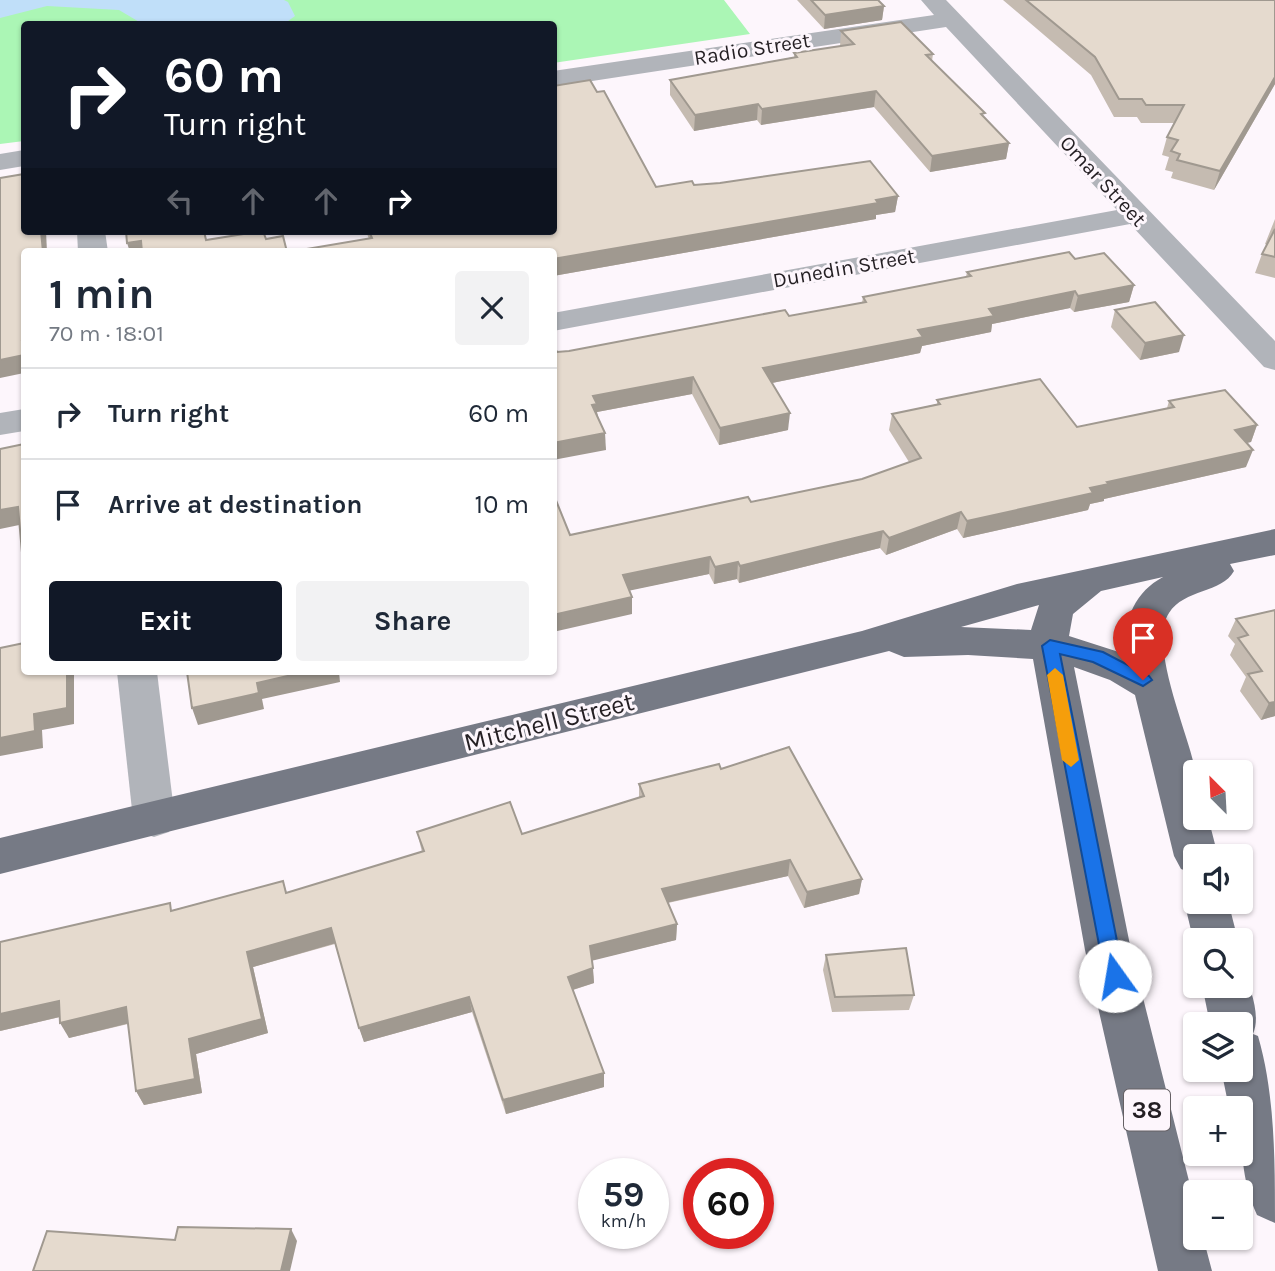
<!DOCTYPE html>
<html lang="en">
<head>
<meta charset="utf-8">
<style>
	body { margin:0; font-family:Karla,sans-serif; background:#f2f2f3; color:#1f2937; height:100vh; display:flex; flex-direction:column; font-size:26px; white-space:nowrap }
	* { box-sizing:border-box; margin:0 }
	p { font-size:23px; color:#747a83 }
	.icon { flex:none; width:38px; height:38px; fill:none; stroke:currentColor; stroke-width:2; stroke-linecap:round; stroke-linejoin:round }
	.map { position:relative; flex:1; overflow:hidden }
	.panel { position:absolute; left:21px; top:248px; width:536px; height:427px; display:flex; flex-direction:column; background:#fff; border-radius:7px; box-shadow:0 2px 5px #0004 }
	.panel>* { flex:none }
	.hud { position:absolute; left:21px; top:21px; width:536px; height:214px; border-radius:7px; box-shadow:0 2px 5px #0004; background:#111827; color:#fff; overflow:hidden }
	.needle { width:46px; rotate:336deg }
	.controls { position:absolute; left:1183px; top:760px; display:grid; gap:14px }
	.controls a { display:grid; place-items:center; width:70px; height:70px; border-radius:7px; background:#fff; box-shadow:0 2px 5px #0004; font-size:35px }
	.speed { position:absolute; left:578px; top:1158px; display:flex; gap:14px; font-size:35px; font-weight:700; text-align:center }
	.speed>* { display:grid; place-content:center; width:91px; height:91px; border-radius:50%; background:#fff; box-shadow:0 2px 5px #0004; line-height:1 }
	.speed small { font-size:18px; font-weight:400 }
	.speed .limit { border:10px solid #d22; background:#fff; color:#111 }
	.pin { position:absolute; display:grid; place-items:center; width:60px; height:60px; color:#fff; margin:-72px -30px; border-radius:50% 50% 50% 0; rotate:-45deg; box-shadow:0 0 7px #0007 }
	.pin .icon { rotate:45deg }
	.me { position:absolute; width:77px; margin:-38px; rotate:347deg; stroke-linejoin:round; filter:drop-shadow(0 0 5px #0008) }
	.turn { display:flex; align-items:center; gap:24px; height:147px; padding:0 28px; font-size:32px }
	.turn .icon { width:91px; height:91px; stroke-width:2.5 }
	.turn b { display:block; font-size:49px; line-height:60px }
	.lanes { display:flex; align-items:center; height:66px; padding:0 28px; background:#0003; justify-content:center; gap:35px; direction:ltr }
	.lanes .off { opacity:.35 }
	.round { display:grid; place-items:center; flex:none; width:74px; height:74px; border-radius:7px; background:#f2f2f3 }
	.headline { display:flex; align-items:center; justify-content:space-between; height:119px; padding:0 28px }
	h1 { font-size:42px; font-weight:700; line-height:52px }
	.action { display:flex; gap:14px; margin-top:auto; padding:14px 28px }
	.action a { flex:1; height:80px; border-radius:7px; background:#111827; color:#fff; font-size:28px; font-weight:700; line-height:80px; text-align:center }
	.action a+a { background:#f2f2f3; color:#1f2937 }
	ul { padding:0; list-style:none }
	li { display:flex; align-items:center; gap:21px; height:91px; padding:0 28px; border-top:2px solid #e0e1e3 }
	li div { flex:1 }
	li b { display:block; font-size:26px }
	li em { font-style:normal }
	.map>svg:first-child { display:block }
</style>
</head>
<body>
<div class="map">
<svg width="1275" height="1271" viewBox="0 0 1275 1271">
	<rect width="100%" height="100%" fill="#fdf6fc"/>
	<path fill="#abf6b5" d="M0 0H724L750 34 553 63V24H24V141L0 144Z"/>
	<path fill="#c0dff9" d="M0 0H284L288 2 295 16 284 24H150L141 23 119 10 47 6 0 18Z"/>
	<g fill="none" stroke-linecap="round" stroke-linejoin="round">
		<g fill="#b1b4ba" fill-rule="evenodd">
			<path d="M921 0H946L1275 341V370L1264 367 1130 224 553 331V313L1117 210 946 27 553 87V71L934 15Z"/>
			<path d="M24 150V166L0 170V154Z"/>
			<path d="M77 231H105L108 252H78Z"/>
			<path d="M24 409V431L0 435V413Z"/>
			<path d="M117 672H157L175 819 169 832 154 837 139 832 133 819Z"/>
		</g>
		<g fill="#767a85" fill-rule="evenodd">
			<path d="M1275 529V555L1230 564 1234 571C1222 593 1184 589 1169 613 1148 644 1188 733 1195 769 1197 784 1195 802 1195 817H1208L1218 856H1195V874L1181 869 1174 856 1135 695 1110 680 1074 667 1131 950 1195 1205V1237H1203L1212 1271H1158L1085 950 1033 659 968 655 904 657 889 651 0 874V838L862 631 1017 584ZM1163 577C1133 593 1123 623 1125 654L1069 636 1073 614 1101 591ZM1039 605 1031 630 961 627Z"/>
			<path d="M1195 885V901H1228L1238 940H1195V947L1184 901 1190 887Z"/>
			<path d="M1241 970C1251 986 1261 1016 1253 1034L1258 1036C1275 1094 1275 1161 1275 1223L1257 1215C1241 1178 1241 1147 1241 1108H1229L1221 1069H1241V1024H1210L1202 985H1241Z"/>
		</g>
	</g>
	<g fill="#c5bbb1">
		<path d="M797 0H878L884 6 882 20 824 29Z"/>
		<path d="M1003 0H1275V84L1214 190 1171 178 1173 172 1165 170 1169 157 1162 155 1167 137 1175 123H1141L1137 117H1114L1091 75Z"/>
		<path d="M841 31 933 54 932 61 1009 143 1006 159 930 172 874 107 761 125 757 120 694 131 670 95V80L794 57V53L840 46Z"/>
		<path d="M694 185 898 196 895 212 876 215V219L553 276V252L369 239 366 231H553L656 187Z"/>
		<path d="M1275 219V278L1255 273 1262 254 1267 245 1265 244Z"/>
		<path d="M1075 259 1134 285 1129 302 1074 312 1070 308 992 324 991 332 922 346 920 353 772 383 788 430 719 445 692 394 597 412 606 450 557 352 569 351 789 316 862 303 863 297 966 277 967 272Z"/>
		<path d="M1115 310 1179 352 1140 360 1111 327Z"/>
		<path d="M937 400 1077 427 1167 408 1169 401 1257 425 1251 442 1246 443V467L1104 499V501L1090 504 1088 510 963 538 957 529 886 555 880 548 739 583 737 579 714 584 709 574 629 590 632 597V614L570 535 751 502 862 479 909 462 889 430 892 414 937 404Z"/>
		<path d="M1275 610V716L1261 720 1240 691 1246 677 1230 655 1235 644 1228 636 1236 619Z"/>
		<path d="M721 769 862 879 859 894 804 908 788 876 668 903 677 924 676 940 592 960 594 983 573 990 604 1073V1087L506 1114 472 1012 364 1042 335 944 253 967 268 1033 196 1054 202 1093 144 1105 136 1091 128 1024 69 1038 60 1017 0 1031 173 910 283 881 287 893 422 852 417 832 522 834 639 798V784Z"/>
		<path d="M826 955 914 995 909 1010 832 1012 823 970Z"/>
	</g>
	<g fill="#a09990">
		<path d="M884 6 882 20 824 29 825 15Z"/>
		<path d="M1275 77V84L1214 190 1220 171Z"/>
		<path d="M876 91 874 107 761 125 762 109Z"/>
		<path d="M758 104 757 120 694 131 695 115Z"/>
		<path d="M1009 143 1006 159 930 172 932 156Z"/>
		<path d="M898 196 895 212 876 215V219L553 276V259Z"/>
		<path d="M41 231H46L47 252H43Z"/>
		<path d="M141 241 144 252H130L127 243Z"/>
		<path d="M1134 285 1129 302 1074 312 1078 296Z"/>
		<path d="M1075 291 1070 308 992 324 991 332 922 346 920 353 762 385 763 368 989 309Z"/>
		<path d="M1184 335 1179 352 1140 360 1145 343Z"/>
		<path d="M24 355V373L0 378V360Z"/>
		<path d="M693 377 692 394 597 412 598 421 592 405 593 396Z"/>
		<path d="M790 413 788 430 719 445 720 428Z"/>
		<path d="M1257 425 1251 442 1228 447 1235 430Z"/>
		<path d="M605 433 606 450 553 460V443Z"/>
		<path d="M1253 450 1246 467 1104 499V501L1090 504 1088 510 963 538 967 521 1090 488 1107 482Z"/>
		<path d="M18 507 24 524 0 529V510Z"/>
		<path d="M961 512 957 529 886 555 889 538Z"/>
		<path d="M883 531 880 548 739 583 740 566Z"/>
		<path d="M710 557 709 574 623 592V575Z"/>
		<path d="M738 562 737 579 714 584 715 567Z"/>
		<path d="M632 597V614L553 632V615Z"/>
		<path d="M67 672H74V724L42 730 43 748 0 756V738L34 714Z"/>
		<path d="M305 672H339L340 682 262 699 264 709 198 725 192 708 257 683Z"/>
		<path d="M1275 702V716L1261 720 1269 703Z"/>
		<path d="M790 860 788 876 661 904 662 889Z"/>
		<path d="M862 879 859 894 804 908 807 892Z"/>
		<path d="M677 924 676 940 591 961 590 946Z"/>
		<path d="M331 928 336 943 253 967 268 1033 196 1054 202 1093 144 1105 136 1091 189 1039 247 952Z"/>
		<path d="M593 968 594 983 569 991 568 977Z"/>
		<path d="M469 997 472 1012 364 1042 359 1028Z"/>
		<path d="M59 1001 68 1015 0 1031V1014Z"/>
		<path d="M126 1007 134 1022 69 1038 60 1023Z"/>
		<path d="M604 1073V1087L506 1114 503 1100Z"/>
		<path d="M291 1229 297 1241 290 1271H281Z"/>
	</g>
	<g fill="#e5dace" stroke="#a09990" stroke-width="2">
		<path d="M811 0H878L884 6 825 15Z"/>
		<path d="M1026 0H1275V77L1220 171 1177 160 1180 154 1171 151 1178 140 1167 137 1184 105H1146L1142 99H1119L1095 57Z"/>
		<path d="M901 22 933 54 926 55 985 113 981 114 1009 143 932 156 876 91 762 109 758 104 695 115 670 80 797 57 794 53 854 44 841 31Z"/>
		<path d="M590 80 597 92 604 91 656 187 692 181 694 185 720 183 870 161 898 196 876 200 878 203 553 259V252H289L372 238 369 231H553V86Z"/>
		<path d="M24 174V231H41L43 252H24V341H22L24 355 0 360V178Z"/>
		<path d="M1275 229V257L1262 254Z"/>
		<path d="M126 231H204L206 240 263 231 266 239 283 236 287 252H142L141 241 127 243Z"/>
		<path d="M1069 252 1075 259 1104 253 1134 285 1078 296 1075 291 989 309 994 316 918 330 923 337 763 368 790 413 720 428 693 377 593 396 597 404 592 405 605 433 553 443V349L555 348 557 352 569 351 785 310 789 316 866 302 863 297 971 276 967 272Z"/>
		<path d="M1155 302 1184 335 1145 343 1115 310Z"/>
		<path d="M1040 379 1077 427 1174 407 1169 401 1225 390 1257 425 1235 430 1253 450 1107 482 1109 484 1090 488 1093 493 967 521 961 512 889 538 883 531 740 566 738 562 715 567 710 557 623 575 632 597 553 615V493L570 535 748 497 751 502 862 479 921 458 892 414 940 404 937 400Z"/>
		<path d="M24 444V564H23L18 507 0 510V449Z"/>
		<path d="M1275 610V702L1269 703 1248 674 1262 671 1238 638 1248 635 1236 619Z"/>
		<path d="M24 643V672H67V708L34 714 35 731 0 738V648Z"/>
		<path d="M187 672H305L257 683 259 693 192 708Z"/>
		<path d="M789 747 862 879 807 892 790 860 662 889 677 924 590 946 593 968 568 977 604 1073 503 1100 469 997 359 1028 331 928 247 952 262 1019 189 1039 195 1079 136 1091 126 1007 60 1023 59 1001 0 1014V942L170 903 171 911 283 881 286 893 424 851 417 832 510 802 522 834 644 796 639 784 719 764 721 769Z"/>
		<path d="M906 948 914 995 835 997 826 955Z"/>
		<path d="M178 1227 291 1229 281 1271H33L47 1231 175 1240Z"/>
	</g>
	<path fill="#1a73e8" stroke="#114b97" stroke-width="2" d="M1050 640 1103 652 1149 676 1152 680 1143 686 1093 662 1060 654 1124 976 1121 982 1115 985 1108 982 1105 976 1042 646Z"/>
	<path fill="#f59e0b" d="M1055 668 1063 675 1079 760 1071 767 1062 760 1047 675Z"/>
	<g text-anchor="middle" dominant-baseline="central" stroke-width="6" stroke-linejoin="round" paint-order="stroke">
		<g font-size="21" fill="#241f23" stroke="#fdf6fc">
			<text transform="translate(752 49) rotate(-9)">Radio Street</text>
			<text transform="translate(1103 181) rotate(47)">Omar Street</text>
			<text transform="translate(844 268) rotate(-10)">Dunedin Street</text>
		</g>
		<rect fill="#fdf6fc" stroke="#656064" stroke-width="2" x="1124" y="1089.5" width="46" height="41" rx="5"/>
		<g font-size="24" font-weight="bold" fill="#241f23">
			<text x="1147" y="1110">38</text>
		</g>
		<g font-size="26" fill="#241f23" stroke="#fdf6fc">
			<text transform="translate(549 722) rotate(-14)">Mitchell Street</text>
		</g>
	</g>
</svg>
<div class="controls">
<a><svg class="needle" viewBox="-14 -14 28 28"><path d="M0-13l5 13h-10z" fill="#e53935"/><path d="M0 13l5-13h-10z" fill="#747a83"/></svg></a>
<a><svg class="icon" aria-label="sound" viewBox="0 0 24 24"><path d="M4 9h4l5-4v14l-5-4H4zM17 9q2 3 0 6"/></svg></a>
<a><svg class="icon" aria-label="search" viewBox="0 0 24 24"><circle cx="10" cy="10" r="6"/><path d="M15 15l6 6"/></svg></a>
<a><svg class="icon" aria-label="layers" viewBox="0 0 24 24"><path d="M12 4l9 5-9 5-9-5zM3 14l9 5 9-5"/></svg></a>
<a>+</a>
<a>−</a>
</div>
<div class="speed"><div>59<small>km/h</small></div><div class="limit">60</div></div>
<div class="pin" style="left:1143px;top:680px;background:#d93025"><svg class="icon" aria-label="arrive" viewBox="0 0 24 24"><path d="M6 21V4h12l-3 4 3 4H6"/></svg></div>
<svg class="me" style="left:1115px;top:976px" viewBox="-20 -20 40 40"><circle r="19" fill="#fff"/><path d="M0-13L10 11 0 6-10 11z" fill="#1a73e8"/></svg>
<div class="hud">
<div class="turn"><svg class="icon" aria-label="right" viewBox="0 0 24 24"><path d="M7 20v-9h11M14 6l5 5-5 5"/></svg><div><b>60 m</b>Turn right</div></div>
<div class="lanes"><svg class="icon off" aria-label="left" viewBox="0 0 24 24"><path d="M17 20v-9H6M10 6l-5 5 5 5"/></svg><svg class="icon off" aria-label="ahead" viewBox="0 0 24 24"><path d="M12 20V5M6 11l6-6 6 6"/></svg><svg class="icon off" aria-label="ahead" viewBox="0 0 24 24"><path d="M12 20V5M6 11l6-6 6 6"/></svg><svg class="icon" aria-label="right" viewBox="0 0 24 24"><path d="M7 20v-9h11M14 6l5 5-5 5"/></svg></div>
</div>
<section class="panel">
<div class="headline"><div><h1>1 min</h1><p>70 m · 18:01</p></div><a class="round"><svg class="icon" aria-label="close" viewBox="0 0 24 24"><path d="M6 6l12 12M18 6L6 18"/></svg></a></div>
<ul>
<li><svg class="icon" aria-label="right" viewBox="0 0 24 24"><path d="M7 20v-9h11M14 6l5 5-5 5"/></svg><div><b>Turn right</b></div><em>60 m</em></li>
<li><svg class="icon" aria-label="arrive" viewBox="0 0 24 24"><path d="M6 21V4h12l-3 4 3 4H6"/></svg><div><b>Arrive at destination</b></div><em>10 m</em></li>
</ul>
<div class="action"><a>Exit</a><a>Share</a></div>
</section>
</div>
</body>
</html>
